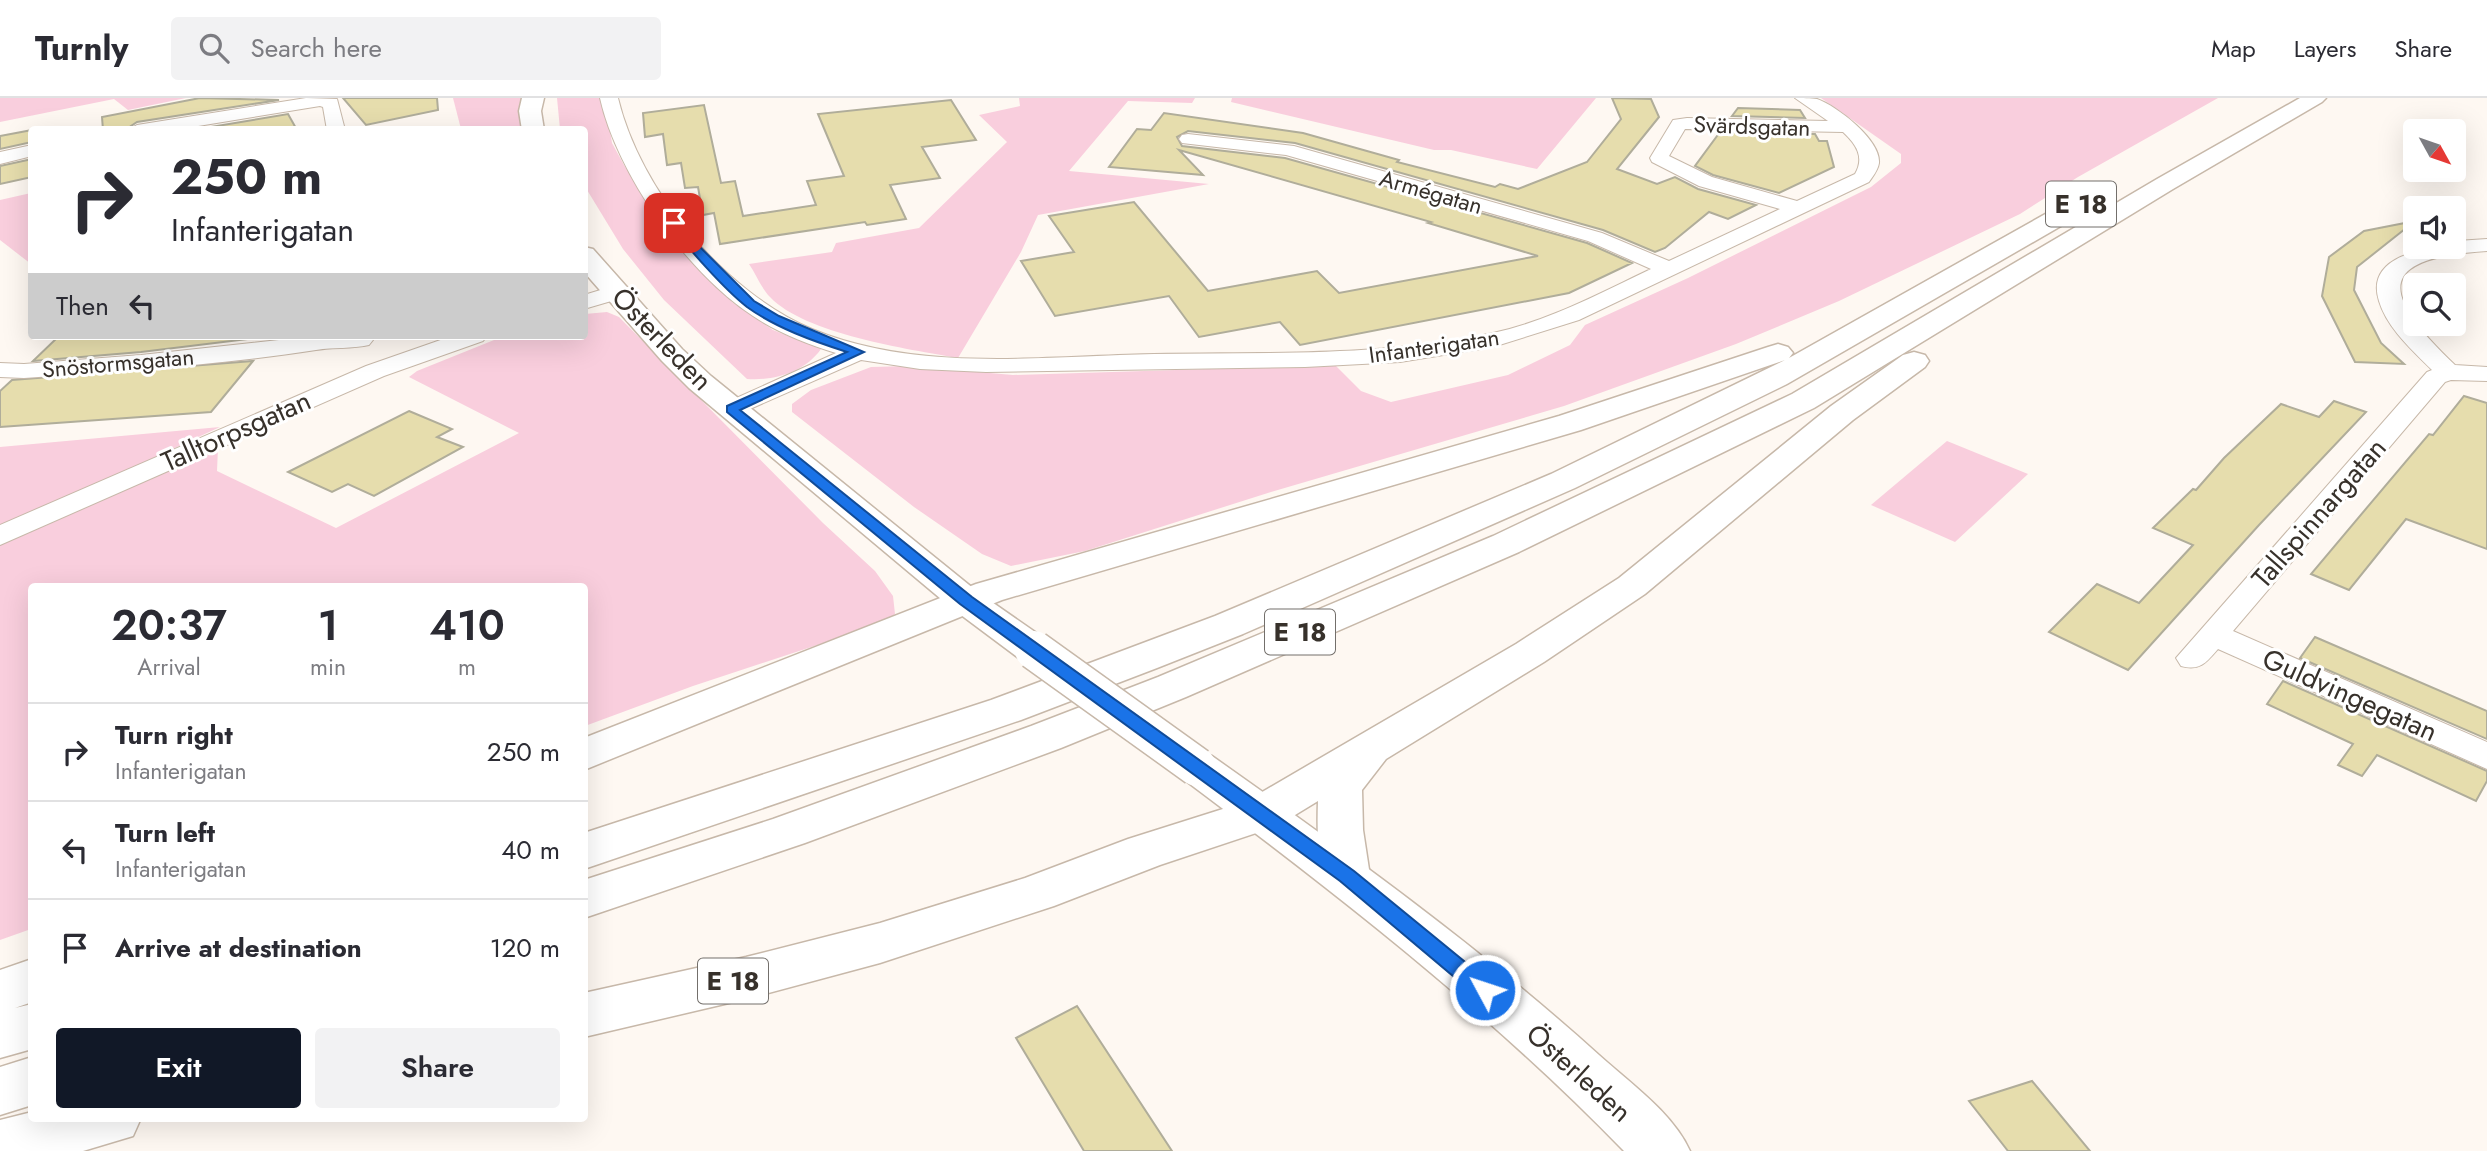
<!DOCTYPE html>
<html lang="en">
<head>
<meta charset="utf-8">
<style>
	body { margin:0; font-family:Jost,sans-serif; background:#f2f2f3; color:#2b2b33; height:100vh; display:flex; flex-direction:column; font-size:26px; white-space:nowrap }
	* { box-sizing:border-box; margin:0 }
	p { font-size:23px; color:#7c7c81 }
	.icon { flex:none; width:38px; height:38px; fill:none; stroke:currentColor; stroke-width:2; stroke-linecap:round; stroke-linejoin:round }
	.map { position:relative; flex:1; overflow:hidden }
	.details { position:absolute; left:28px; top:485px; width:560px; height:539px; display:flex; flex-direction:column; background:#fff; border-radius:7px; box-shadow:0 7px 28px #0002 }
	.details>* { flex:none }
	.guide { position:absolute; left:28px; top:28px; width:560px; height:214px; border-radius:7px; box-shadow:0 7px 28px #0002; background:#fff; color:#2b2b33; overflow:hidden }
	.needle { width:46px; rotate:130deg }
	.buttons { position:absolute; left:2403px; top:21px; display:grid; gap:14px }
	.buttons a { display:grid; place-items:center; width:63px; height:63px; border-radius:7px; background:#fff; box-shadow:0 7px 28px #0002; font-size:35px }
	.pin { position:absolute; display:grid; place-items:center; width:60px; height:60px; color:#fff; margin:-30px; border-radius:14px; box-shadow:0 4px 10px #0006 }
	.me { position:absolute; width:77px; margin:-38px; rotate:310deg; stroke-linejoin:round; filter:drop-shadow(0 0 5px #0008) }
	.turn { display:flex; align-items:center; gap:24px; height:147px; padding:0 28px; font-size:32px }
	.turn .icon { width:91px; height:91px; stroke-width:2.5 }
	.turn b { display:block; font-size:49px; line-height:60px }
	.then { display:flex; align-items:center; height:66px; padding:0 28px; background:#0003; gap:14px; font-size:26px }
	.eta { display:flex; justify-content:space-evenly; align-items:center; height:119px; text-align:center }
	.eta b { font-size:42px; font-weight:600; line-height:49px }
	.primary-button { display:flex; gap:14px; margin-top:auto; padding:14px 28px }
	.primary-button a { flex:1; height:80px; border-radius:7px; background:#111827; color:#fff; font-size:28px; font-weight:600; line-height:80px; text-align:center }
	.primary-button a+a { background:#f2f2f3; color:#2b2b33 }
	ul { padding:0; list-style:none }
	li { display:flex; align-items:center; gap:21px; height:98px; padding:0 28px; border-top:2px solid #e1e1e2 }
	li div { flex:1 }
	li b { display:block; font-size:26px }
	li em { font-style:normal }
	header { display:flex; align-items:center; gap:42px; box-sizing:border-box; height:98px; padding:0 35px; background:#fff; border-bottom:2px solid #e1e1e2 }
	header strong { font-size:33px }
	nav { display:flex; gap:38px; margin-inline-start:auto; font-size:24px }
	.search { width:490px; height:63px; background:#f2f2f3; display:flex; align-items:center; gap:18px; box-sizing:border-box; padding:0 24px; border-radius:7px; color:#7c7c81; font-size:26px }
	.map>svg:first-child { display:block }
</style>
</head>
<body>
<header>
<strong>Turnly</strong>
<div class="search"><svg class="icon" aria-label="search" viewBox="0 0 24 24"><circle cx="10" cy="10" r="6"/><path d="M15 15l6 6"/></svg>Search here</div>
<nav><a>Map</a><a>Layers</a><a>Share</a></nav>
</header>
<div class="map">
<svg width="2487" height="1053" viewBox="0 0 2487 1053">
	<rect width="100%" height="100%" fill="#fef8f2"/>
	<g fill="#f9cedd">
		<path d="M0 0H186L128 12 114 1 0 24Z"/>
		<path d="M453 0H524L525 31H461Z"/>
		<path d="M557 0H605L612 45 624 67 665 127 732 204 773 232 821 251C805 274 774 283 747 281L664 202 623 151 584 87V32L560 31Z"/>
		<path d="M1019 0H1195L1192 5 1128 3 1069 73 1209 86 1038 117 1021 154 958 260C908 251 805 236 770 199 761 190 756 176 749 166L832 154 836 145 919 130 1007 44 979 17 1020 8Z"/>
		<path d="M1232 0H1596L1537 71 1451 52H1434L1231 4Z"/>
		<path d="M1821 0H2218L2078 79 2020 116 1839 203 1736 246 1564 308 1271 394 1085 453 1011 468 982 456 914 409 792 314V306L811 292 871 269 909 268 1013 277 1335 267 1361 293 1391 304 1508 277 1570 247 1585 227 1688 180 1871 89 1901 65V56Z"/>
		<path d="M31 95H32L31 166 0 142V102Z"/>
		<path d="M607 214 619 219 823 425 875 473 893 498 895 516 887 524 693 588 585 628 584 488H32L31 831 0 842V447L218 350 217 373 336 430 519 335 409 279 417 273 504 238H584L585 216Z"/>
		<path d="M220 329 0 431V349Z"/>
		<path d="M1947 343 2028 376 1955 444 1871 407Z"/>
	</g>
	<g fill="#e6ddad" stroke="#b0ad9a" stroke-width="2">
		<path d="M200 0 279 2 137 24 125 32H103L102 19Z"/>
		<path d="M343 0H437L438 12 366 27Z"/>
		<path d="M1612 0 1651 1 1659 19 1617 71 1657 86 1675 79 1698 91 1756 107 1728 121 1709 114 1665 150 1655 154 1603 132 1295 45 1188 33 1177 39 1182 48 1285 60 1587 145 1632 165 1569 195 1300 247 1280 224 1199 239 1169 198 1055 218 1021 163 1074 154 1049 118 1134 104 1208 193 1317 173 1339 195 1538 158 1428 125 1431 124 1179 52 1203 77 1109 69 1137 31 1151 32 1164 15 1303 35 1399 62 1397 64 1495 89 1500 86 1518 91 1587 64 1621 21Z"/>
		<path d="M951 2 976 42 922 49 940 80 890 87 906 121 867 127 865 124 720 146 714 115 703 117 698 89 685 90 681 65 667 67 663 36 645 39 643 15 704 7 721 85 735 83 743 118 816 107 807 83 844 78 818 16Z"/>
		<path d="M1738 10 1800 12 1805 20 1732 18Z"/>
		<path d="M288 16 297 32H193Z"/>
		<path d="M32 32V44L0 51V38Z"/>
		<path d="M1720 34 1815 36 1819 43H1827L1834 69 1779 95 1713 77 1695 68Z"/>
		<path d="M32 61V79L0 86V68Z"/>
		<path d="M2415 123 2357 169 2354 192 2381 245 2404 266 2355 264 2322 198 2329 159 2364 133Z"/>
		<path d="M59 238H273L141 254 33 263Z"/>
		<path d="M253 263 211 314 0 329V293L12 282Z"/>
		<path d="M2464 298 2487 305V451L2406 421 2349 492 2311 476 2429 336 2433 337Z"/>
		<path d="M2334 303 2366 314 2259 427 2128 572 2049 534 2097 486 2139 505 2193 447 2153 430 2193 391 2196 392 2224 360 2281 306 2319 319Z"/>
		<path d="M409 313 452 331 437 339 463 349 374 398 348 386 332 394 288 374Z"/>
		<path d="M2315 539 2487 613V641L2300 560Z"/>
		<path d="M2283 583 2487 673V683L2476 703 2377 657 2362 678 2338 667 2353 646 2267 606Z"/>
		<path d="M1077 908 1172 1053H1084L1016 940Z"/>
		<path d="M2032 983 2090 1053H2008L1969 1003Z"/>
	</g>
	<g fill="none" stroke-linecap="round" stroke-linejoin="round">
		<g stroke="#c7b8a9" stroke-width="2">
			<g id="street">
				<path d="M306 0 337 1 345 32H327L323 9 320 8 174 32H128L137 27Z"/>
				<path d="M600 0H618C640 92 724 194 812 231 918 275 1042 258 1154 256 1267 254 1382 259 1493 235 1549 223 1600 195 1651 171L1588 143 1286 57 1182 45 1179 41 1182 37 1188 36 1294 48 1602 135 1669 163 1780 111 1699 88 1652 64 1650 60 1673 22 1687 20 1828 23 1795 0C1802 0 1811 0 1817 1 1837 8 1881 42 1879 65 1878 72 1873 78 1869 84L1579 222 1493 249 1400 264 1305 269 986 274 920 271 861 262 732 319 723 316 719 311 723 306 836 255C807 246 778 235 753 218 687 175 617 76 600 0ZM1685 31 1843 34C1856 46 1865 59 1855 76L1797 103 1712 79 1669 58Z"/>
				<path d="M32 47V58L0 66V54Z"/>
				<path d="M2487 141V153C2370 160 2384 199 2455 267L2487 269V283L2451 282 2445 284 2233 533 2487 644V671L2218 551C2206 565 2200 573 2181 568L2176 560 2427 274 2432 272C2413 253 2387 230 2379 203 2365 159 2423 149 2454 149V144L2457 143Z"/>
				<path d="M617 187 625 189 628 194 625 199 584 211V197Z"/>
				<path d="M315 238H370L373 242 369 247C352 251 334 249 316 252 220 267 121 273 24 280L0 279V265L24 266 141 257Z"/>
				<path d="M452 238H487L483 243 384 278 0 447V427L366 268Z"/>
			</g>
		</g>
		<g stroke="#c7b8a9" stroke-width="3">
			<g id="secondary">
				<path d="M522 0H544L541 13 544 32H522L519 13Z"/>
				<path d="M584 149 593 151 682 251 711 278 979 495 1048 543 1054 552 1048 561 1034 565 1020 561 953 511 689 290 662 263 584 174Z"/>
				<path d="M1197 653 1212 658C1345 752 1478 848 1599 957 1630 985 1673 1015 1690 1053H1624C1489 914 1337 796 1182 680L1175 669 1182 658Z"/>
			</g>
		</g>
		<g stroke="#c7b8a9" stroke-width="3">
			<g id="highway">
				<path d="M2300 0H2326L2322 4 2173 91 1814 310 1519 454 1186 599 1061 650 805 745 584 820V782L773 721 1031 628 1158 579 1493 438 1792 296 2157 81Z"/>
				<path d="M2090 94 2099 96 2102 101 2099 106 1787 286 1575 390 1243 536 1157 570 1021 622 584 771V735L991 602 1215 518 1551 376 1785 262 1581 332 1002 502 584 672V640L976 486 1559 318 1768 249 1778 246 1788 249 1793 255 1789 260 2081 96Z"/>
				<path d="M1914 254 1925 257 1929 263 1925 269 1853 322 1645 496 1544 564 1386 661 1362 692 1363 732 1370 778 1364 791 1347 796 1330 791C1317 765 1317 732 1318 703L1277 728 1160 767 1054 808 880 865 746 901 584 939V895L746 859 880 825 1025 780 1128 741 1245 704 1516 546 1619 480 1831 308 1903 257Z"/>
				<path d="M32 861V904L15 910 32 906V951L0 960V872Z"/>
				<path d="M32 959V1007L0 1017V969Z"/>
				<path d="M32 1014V1020H141L133 1038 83 1053H0V1022Z"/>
			</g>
		</g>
		<use href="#street" fill="#fff" fill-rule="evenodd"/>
		<use href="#secondary" fill="#fff" fill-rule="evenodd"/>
		<use href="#highway" fill="#fff" fill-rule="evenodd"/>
		<g stroke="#c7b8a9" stroke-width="41" stroke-linecap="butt">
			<path id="secondary-bridge" d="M1034 552 1197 669"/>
		</g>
		<use href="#secondary-bridge" stroke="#fff" stroke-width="38"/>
	</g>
	<path fill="#1a73e8" stroke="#114b97" stroke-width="2" d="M670 122H678L689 138 754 203 779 218 864 254 740 312 972 499 1354 773 1492 886 1496 892 1492 899 1485 901 1478 899 1340 783 960 506 727 314V308L847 254C813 243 776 230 747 209 724 191 686 148 669 125Z"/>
	<g text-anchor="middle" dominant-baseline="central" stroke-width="6" stroke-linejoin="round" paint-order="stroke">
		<g font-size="23" fill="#37312b" stroke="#fff">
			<text transform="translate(1752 28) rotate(2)">Svärdsgatan</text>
			<text transform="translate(1431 94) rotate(16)">Armégatan</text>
			<text transform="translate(1434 248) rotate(-8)">Infanterigatan</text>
			<text transform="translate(118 265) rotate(-5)">Snöstormsgatan</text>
		</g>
		<g fill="#fff" stroke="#736f6b" stroke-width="2">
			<rect x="2046" y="83.5" width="70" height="45" rx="5"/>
			<rect x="1265" y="511.5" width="70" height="45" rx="5"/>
			<rect x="698" y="860.5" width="70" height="45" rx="5"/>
		</g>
		<g font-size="26" font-weight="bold" fill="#37312b">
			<text x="2081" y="106">E 18</text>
			<text x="1300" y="534">E 18</text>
			<text x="733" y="883">E 18</text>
		</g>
		<g font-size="28" fill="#37312b" stroke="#fff">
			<text transform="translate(662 241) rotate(46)">Österleden</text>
			<text transform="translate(236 333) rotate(-24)">Talltorpsgatan</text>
			<text transform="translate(2319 415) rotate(-49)">Tallspinnargatan</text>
			<text transform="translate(2350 597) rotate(24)">Guldvingegatan</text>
			<text transform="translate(1579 975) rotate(42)">Österleden</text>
		</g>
	</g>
</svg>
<div class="buttons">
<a><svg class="needle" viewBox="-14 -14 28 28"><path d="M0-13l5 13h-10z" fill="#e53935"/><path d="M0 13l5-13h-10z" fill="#7c7c81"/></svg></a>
<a><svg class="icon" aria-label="sound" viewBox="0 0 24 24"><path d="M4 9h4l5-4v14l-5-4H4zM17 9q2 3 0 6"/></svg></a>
<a><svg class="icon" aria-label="search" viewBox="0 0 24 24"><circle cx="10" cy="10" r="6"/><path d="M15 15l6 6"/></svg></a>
</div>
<div class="pin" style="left:674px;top:125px;background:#d93025"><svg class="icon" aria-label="arrive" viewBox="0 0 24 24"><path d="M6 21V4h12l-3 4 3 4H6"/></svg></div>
<svg class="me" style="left:1485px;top:892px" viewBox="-20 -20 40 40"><circle r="17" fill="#1a73e8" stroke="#fff" stroke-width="3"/><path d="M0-11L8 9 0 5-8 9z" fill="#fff"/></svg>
<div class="guide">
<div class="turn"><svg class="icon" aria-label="right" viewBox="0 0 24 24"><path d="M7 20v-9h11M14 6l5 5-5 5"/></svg><div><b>250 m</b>Infanterigatan</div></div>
<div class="then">Then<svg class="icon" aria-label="left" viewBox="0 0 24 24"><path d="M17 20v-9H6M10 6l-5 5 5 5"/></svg></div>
</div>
<section class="details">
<div class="eta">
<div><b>20:37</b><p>Arrival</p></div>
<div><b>1</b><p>min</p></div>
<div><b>410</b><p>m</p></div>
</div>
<ul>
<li><svg class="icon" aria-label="right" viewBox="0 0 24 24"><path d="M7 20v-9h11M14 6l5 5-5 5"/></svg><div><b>Turn right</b><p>Infanterigatan</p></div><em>250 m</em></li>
<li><svg class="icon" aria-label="left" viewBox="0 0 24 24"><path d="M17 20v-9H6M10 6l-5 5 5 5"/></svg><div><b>Turn left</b><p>Infanterigatan</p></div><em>40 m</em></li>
<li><svg class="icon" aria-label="arrive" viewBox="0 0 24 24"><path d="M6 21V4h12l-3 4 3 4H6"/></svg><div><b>Arrive at destination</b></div><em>120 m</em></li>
</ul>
<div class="primary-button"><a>Exit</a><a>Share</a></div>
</section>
</div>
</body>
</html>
